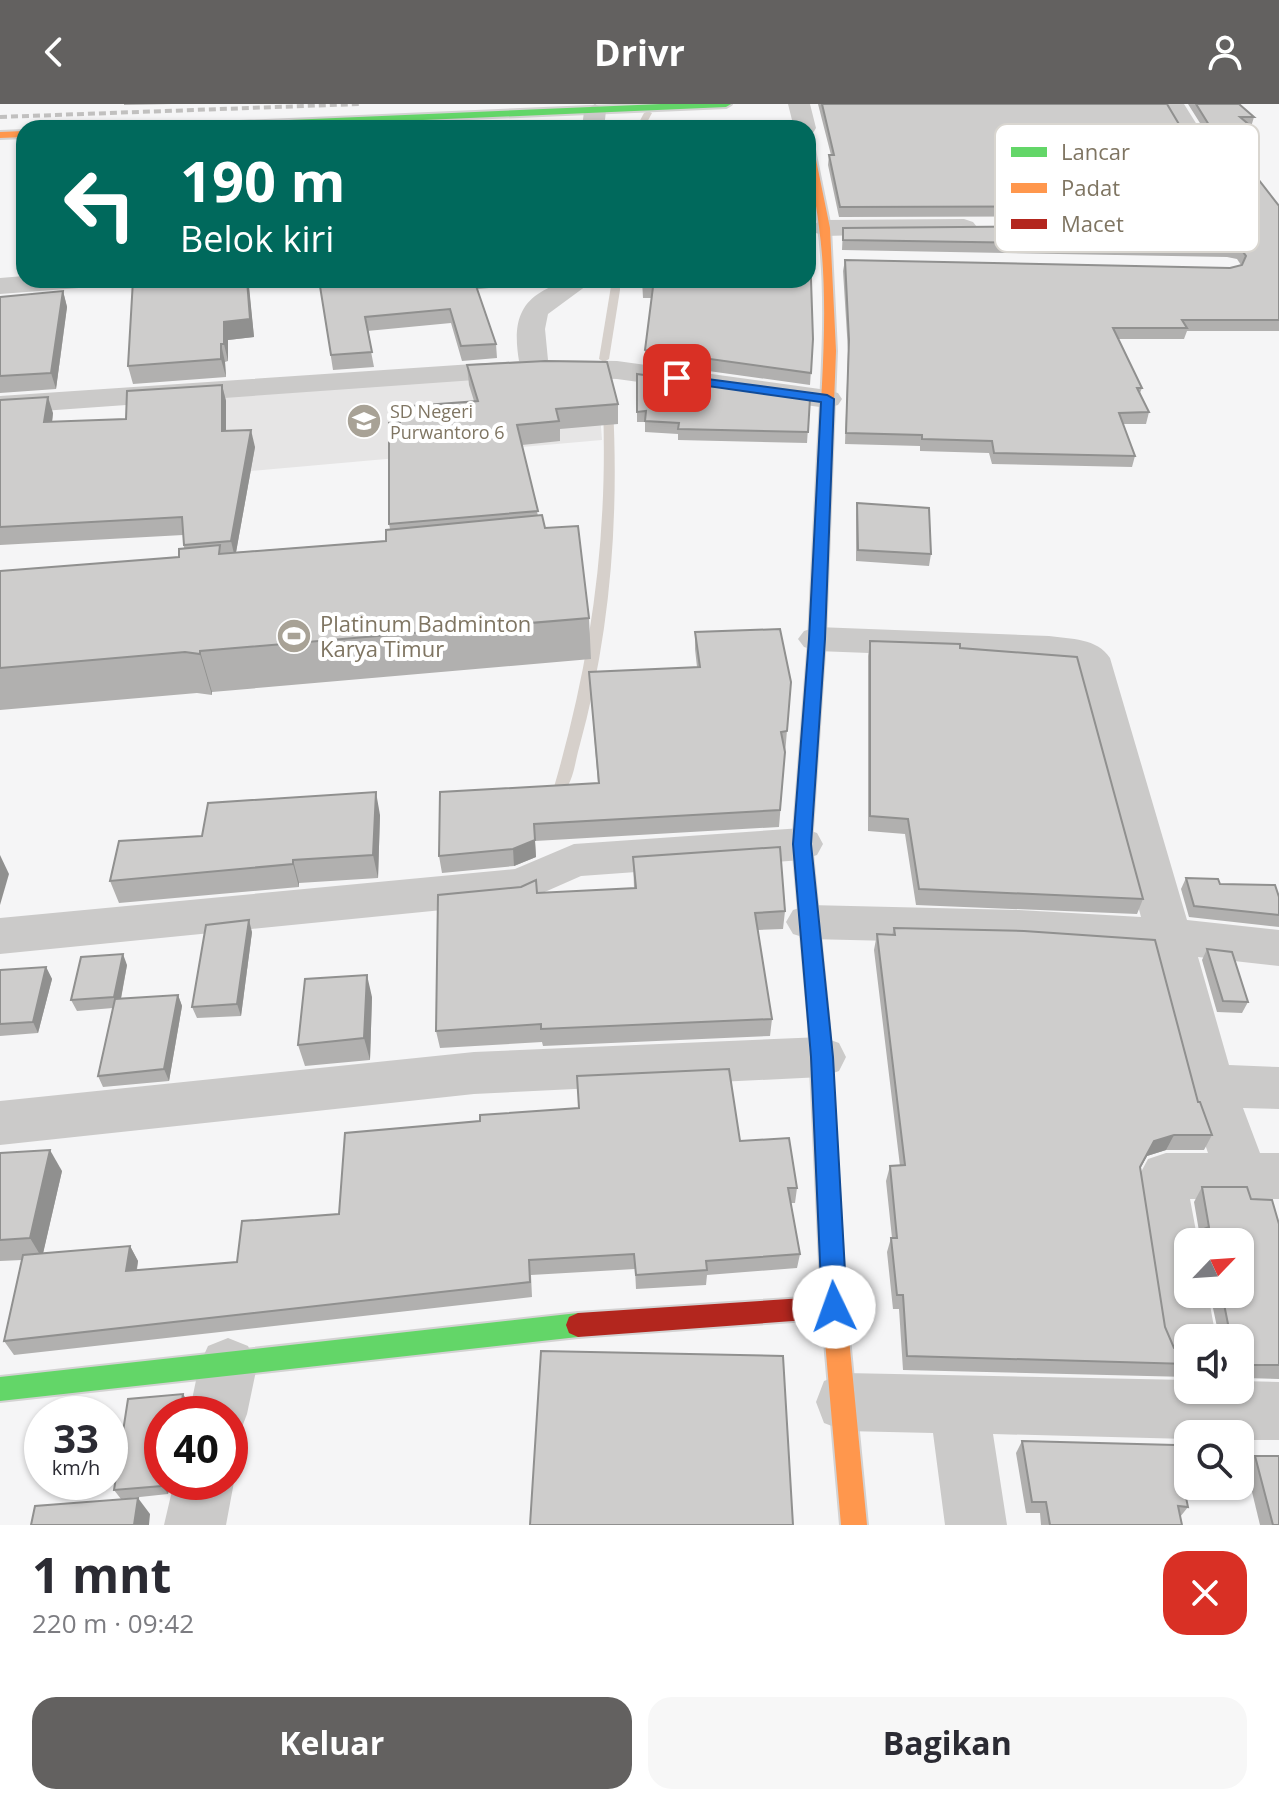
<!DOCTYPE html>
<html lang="id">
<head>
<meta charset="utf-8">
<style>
	body { margin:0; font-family:"Open Sans",sans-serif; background:#f7f7f7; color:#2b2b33; height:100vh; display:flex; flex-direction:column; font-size:30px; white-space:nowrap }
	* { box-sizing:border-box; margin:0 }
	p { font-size:26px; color:#7c7c81 }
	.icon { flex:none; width:44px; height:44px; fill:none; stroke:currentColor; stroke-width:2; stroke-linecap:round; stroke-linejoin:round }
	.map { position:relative; height:1421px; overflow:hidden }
	.drawer { display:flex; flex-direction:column; background:#fff; flex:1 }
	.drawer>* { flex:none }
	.top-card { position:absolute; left:16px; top:16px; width:800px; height:168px; border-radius:24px; box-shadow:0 2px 6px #0004; background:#00695c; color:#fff; overflow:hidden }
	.needle { width:52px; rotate:65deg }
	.controls { position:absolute; left:1174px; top:1124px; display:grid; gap:16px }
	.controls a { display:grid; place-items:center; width:80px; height:80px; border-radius:16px; background:#fff; box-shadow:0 2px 6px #0004; font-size:40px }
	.speed { position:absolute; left:24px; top:1292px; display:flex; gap:16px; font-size:40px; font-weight:700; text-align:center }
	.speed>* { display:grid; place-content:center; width:104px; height:104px; border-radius:50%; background:#fff; box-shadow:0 2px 6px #0004; line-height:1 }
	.speed small { font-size:20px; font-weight:400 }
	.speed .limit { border:12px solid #d22; background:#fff; color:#111 }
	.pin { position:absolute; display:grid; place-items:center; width:68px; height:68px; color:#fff; margin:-34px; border-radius:16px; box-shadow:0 4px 12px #0006 }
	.me { position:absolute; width:88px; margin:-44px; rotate:357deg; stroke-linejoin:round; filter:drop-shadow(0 0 6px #0008) }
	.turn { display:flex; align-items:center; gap:28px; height:168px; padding:0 32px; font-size:36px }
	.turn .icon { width:104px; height:104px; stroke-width:2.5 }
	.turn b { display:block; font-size:56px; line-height:68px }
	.round { display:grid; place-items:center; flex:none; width:84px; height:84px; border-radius:24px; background:#f7f7f7 }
	.headline { display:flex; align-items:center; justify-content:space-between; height:136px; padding:0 32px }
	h1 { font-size:48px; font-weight:700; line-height:60px }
	.primary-button { display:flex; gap:16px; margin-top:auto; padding:16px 32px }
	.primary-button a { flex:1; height:92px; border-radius:24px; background:#636160; color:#fff; font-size:32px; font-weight:700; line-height:92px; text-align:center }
	.primary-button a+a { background:#f7f7f7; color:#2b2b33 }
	header { display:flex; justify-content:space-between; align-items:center; height:104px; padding:0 32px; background:#636160; color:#fff; font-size:36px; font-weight:700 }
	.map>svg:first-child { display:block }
</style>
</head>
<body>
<header><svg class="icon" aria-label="back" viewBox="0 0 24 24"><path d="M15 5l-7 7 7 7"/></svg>Drivr<svg class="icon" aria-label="person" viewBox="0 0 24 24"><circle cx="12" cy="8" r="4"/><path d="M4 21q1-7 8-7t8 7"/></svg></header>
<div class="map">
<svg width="1279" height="1421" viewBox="0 0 1279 1421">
	<rect width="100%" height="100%" fill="#f5f5f6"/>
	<path fill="#e6e5e5" d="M538 270H597L602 336 115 379 130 299Z"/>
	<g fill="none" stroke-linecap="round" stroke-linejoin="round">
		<g fill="#d6d0cb" fill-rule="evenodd">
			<path d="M648 7 652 9 644 24H636L644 9Z"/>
			<path d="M612 176H620V186L609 255 604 258 599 255Z"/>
			<path d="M608 299 613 302C619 417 610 533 579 644 575 657 573 683 561 688L554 683C591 556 608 435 603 302Z"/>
		</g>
		<g stroke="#d3d2d2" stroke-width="4">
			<g id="fast">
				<path d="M661 0H731L726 3 238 24H166L171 21Z"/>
				<path d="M578 1209 587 1213 590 1221 587 1229 578 1233 0 1297V1273Z"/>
			</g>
		</g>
		<g stroke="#d3d2d2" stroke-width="4">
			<g id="slow">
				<path d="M24 27V33L0 34V28Z"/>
				<path d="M808 38 813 41 830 124 836 247 832 351 825 355 818 351C822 278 829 196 819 123 816 94 808 68 808 38Z"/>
				<path d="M819 913 826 915 829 921 846 1203 867 1421H841L822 1203 809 921 812 915Z"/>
			</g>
		</g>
		<g stroke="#d3d2d2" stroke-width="4">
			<g id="jam">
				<path d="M825 347 832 351 825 535 811 740 829 921 826 927 819 929 812 927 809 921 793 740 809 535 818 351Z"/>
				<path d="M834 1192 842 1195 846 1203 842 1211 834 1214 578 1233 569 1229 566 1221 569 1213 578 1209Z"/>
			</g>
		</g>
		<g fill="#cbcac9" fill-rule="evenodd">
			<path d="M595 0 606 7 604 24H582L584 7Z"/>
			<path d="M788 0H810L816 24 813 29 808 30V24H794Z"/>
			<path d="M1162 0H1184L1209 40 1205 45H1189Z"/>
			<path d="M964 115 973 118 977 123 973 128 825 132 816 129 812 124 816 119 825 116Z"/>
			<path d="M24 172V176H92L88 182 79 184 0 190V174Z"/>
			<path d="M559 176H585L586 182 548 210 545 225 548 256 617 257 827 286 838 289 842 295 838 301 827 304 617 275 532 272 0 310V292L519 257C515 232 514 206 538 190 545 185 554 182 559 176Z"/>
			<path d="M817 523 1049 532C1071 535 1097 534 1110 554L1187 816 1279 826V862L1198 853 1229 961 1279 963V1005L1243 1004 1260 1049H1279V1095H1190L1198 1138H1188V1190H1208L1216 1234H1188V1264L1168 1256 1160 1236 1135 1079 1148 1055 1166 1049H1208L1185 981 1151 849 1019 840 809 835 793 830 786 818 793 806 809 801 1019 806 1141 813 1074 560 1049 556 817 547 804 543 798 535 804 527Z"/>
			<path d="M802 724 817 729 823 740 817 751 802 756 581 772 522 798 0 850V814L515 765 574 740Z"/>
			<path d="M822 933 839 939 846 953 839 967 822 973 474 990 0 1041V997L474 948Z"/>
			<path d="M228 1234 248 1242 257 1262 247 1310 239 1331 230 1335V1310H189L199 1262 208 1242Z"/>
			<path d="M845 1269 1188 1276V1286H1240V1277L1279 1278V1336H1240V1330H1188V1335L993 1330 1007 1421H945L933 1329 845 1327 824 1319 816 1298 824 1277Z"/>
			<path d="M230 1367 234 1378 226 1421H164L174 1378H230Z"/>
		</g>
		<use href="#fast" fill="#63d668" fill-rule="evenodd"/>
		<use href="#slow" fill="#ff974d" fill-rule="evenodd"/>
		<use href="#jam" fill="#b3261e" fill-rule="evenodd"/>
		<path stroke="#c1c0bf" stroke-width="4" stroke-dasharray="7 4" stroke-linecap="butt" d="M0 13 359 0"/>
	</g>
	<g fill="#b1b0af">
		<path d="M124 0H172L124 1Z"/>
		<path d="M818 0H1167L1189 37 1208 38 1210 35 1188 0H1239L1254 13 1251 23 1253 24 1250 34 1227 35 1279 102V227H1187L1184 235H1118L1142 284 1140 289 1149 308 1146 320H1123L1135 352 1132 363 992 360 989 349 920 347V342L845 340 848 247 843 167 845 156 1230 164 1241 161 1237 155 1227 153 842 146 843 124 1190 121 1191 119 1189 116 1178 112 839 113 828 61 829 51H831Z"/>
		<path d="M133 176H248L254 233 228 236V257L225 258 226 273 133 280 128 262Z"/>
		<path d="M319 176H547V179L477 185 496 240 497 254 462 257 451 219 367 227 374 263 333 266Z"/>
		<path d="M642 176H808L813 235 810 281 644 258 645 246 652 194H643Z"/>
		<path d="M63 187 67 203 56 285 0 289V193Z"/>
		<path d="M467 261 618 300V320L560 325V337L522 341 538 412 545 424 589 514 591 555 212 588V591L197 589 0 606V467L179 453 184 444 183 431 0 441V296L53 309 52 318 126 315 222 281 226 297V327L255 343 236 448 386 437 390 425 389 420 400 318 474 297 469 281Z"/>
		<path d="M637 270 810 294 807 339 678 336V330L645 328V318H637Z"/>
		<path d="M857 399 931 450 929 462 856 457V411Z"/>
		<path d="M695 528 791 578 779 723 535 737 536 753 514 762 442 769 439 752 598 679 589 568 697 563 695 545Z"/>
		<path d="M870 537 960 544 1143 795 1137 810 916 801 905 730 868 727V552Z"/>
		<path d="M380 711 378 774 299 779V783L119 799 110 777 202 732Z"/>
		<path d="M633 753 785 807 783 825 758 826 772 915 770 932 543 942 542 938 440 944 436 927 537 789 634 784Z"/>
		<path d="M1186 774 1220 780 1279 793V823L1189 813 1181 785Z"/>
		<path d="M894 824 1198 998 1212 1031 1204 1046H1166L1147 1052 1140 1065 1165 1223 1174 1244 1188 1249V1273L903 1266 899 1205H893L887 1148 891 1134H892L886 1077 890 1062H900L874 846 877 830 892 831Z"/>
		<path d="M252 828 241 912 197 914 192 903Z"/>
		<path d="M1207 845 1248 898 1242 909 1217 908 1202 856Z"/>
		<path d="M127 861 121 895 178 891 182 902 169 977 103 983 98 972 113 904 77 907 71 896Z"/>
		<path d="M46 863 52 875 38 929 0 932V866Z"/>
		<path d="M372 893 370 956 305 962 298 941Z"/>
		<path d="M740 1037 797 1084 795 1099H791L800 1150 797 1164 707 1171 706 1181 636 1185 635 1165 531 1171 532 1193 14 1251 4 1237 22 1156 0 1157V1049L62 1067 43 1149 130 1142 138 1157 137 1166 237 1158 339 1110Z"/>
		<path d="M1202 1083 1251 1095 1279 1120V1275L1244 1274 1240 1279V1234H1193L1200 1223H1217L1210 1190H1240L1199 1138H1193L1199 1127 1194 1098Z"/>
		<path d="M183 1290 188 1299V1304L193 1310H162V1378H171L168 1390 121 1395 114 1386 128 1295Z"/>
		<path d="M1022 1337 1188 1403 1180 1413 1182 1421H1041L1040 1409H1026L1016 1349Z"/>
		<path d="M1255 1352 1279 1421H1260L1246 1363Z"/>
	</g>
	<g fill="#90908f">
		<path d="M247 176H248L249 182 254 233 228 236V257L224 240V218Z"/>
		<path d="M63 187 67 203 56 285 51 269Z"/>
		<path d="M221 240 225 258 226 273 221 255Z"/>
		<path d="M222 281 226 297V344L222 327Z"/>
		<path d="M48 293 53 309 50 335 44 318Z"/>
		<path d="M251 326 255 343 235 454 231 437Z"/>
		<path d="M200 547 212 588V591L200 550Z"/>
		<path d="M376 688 380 711 378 774 373 751Z"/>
		<path d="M534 720 536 753 514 762 513 745Z"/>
		<path d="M0 751 9 770 0 801Z"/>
		<path d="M293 756 299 779V783L293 760Z"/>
		<path d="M249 816 252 828 241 912 237 900Z"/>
		<path d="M123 850 127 861 119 904 114 893Z"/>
		<path d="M46 863 52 875 38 929 33 918Z"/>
		<path d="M367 871 372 893 370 956 364 934Z"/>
		<path d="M178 891 182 902 169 977 164 965Z"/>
		<path d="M1174 1031 1166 1046 1147 1052 1132 1078 1154 1037Z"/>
		<path d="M50 1046 62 1067 42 1154 30 1134Z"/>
		<path d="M130 1142 138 1157 134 1181 126 1167Z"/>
		<path d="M183 1290 188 1299 187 1310 181 1303Z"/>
		<path d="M163 1378H171L168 1390 162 1382Z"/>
		<path d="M138 1394 150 1410 149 1421H134Z"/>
	</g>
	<g fill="#cecdcc" stroke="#90908f" stroke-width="2">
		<path d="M822 0H1167L1189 37 1208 38 1214 29 1196 0H1239L1254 13H1240L1253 24 1220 26 1279 102V216H1182L1187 224H1113L1142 284H1137L1149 308 1119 309 1135 352 994 349 992 337 922 335V331L846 329 849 236 845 156 1230 164 1242 161 1246 152 1240 144 1230 142 843 136V124L1190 121 1197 113 1192 106 1181 102 840 103 829 51H834Z"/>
		<path d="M808 86 813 235 811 269 645 246 653 183H643V176H808Z"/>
		<path d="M133 176H247L250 215 224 218V240H221V255L128 262Z"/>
		<path d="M319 176H474L496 240 461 242 450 205 365 213 372 248 331 251Z"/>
		<path d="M63 187 51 269 0 272V193Z"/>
		<path d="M545 257 607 258 618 300 556 305 559 317 517 321 538 407 389 420V319L400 318 399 303 478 297 467 261Z"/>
		<path d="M637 270 810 294 808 328 678 325 679 319 645 317 646 307 637 308Z"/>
		<path d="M222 281V327L251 326 231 437 184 441 182 413 0 423V296L48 293 44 318 126 315 127 287Z"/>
		<path d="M857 399 929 404 931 450 858 446Z"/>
		<path d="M542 411 545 424 578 422 589 514 200 547V550L185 548 0 564V467L179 453V445L220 441 219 450 386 437V426Z"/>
		<path d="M780 525 791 578 787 627 781 628 785 648 780 706 534 720 535 736 513 745 439 752 440 688 599 679 589 568 700 563 695 528Z"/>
		<path d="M870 537 960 540V544L1077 553 1143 795 919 785 908 715 870 712Z"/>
		<path d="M376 688 373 751 293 756V760L110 777 119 737 202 732 208 699Z"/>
		<path d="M780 743 785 807 755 809 772 915 541 925V920L436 927 438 791 521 783 536 776 537 789 636 784 633 753Z"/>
		<path d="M1186 774 1218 775 1220 780 1275 781 1279 793V811L1194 802Z"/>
		<path d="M249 816 237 900 192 903 206 821Z"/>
		<path d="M894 824 1024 827 1155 836 1198 998H1200L1212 1031H1174L1154 1037 1140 1063 1165 1223 1174 1244 1188 1249V1260L907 1252 903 1191H897L891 1134H897L890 1062 905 1061 877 830 895 831Z"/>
		<path d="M1207 845 1232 848 1248 898 1223 897Z"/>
		<path d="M123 850 114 893 71 896 81 853Z"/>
		<path d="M46 863 33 918 0 920V866Z"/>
		<path d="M367 871 364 934 298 941 305 875Z"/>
		<path d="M178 891 164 965 98 972 115 895Z"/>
		<path d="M729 965 740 1037 789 1034 797 1084H788L800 1150 706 1157 707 1166 636 1171 634 1150 529 1156 530 1178 4 1237 23 1151 130 1142 126 1167 237 1158 242 1117 339 1110 345 1029 480 1017V1011L579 1004 577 972Z"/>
		<path d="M50 1046 30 1134 0 1136V1049Z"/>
		<path d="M1202 1083H1247L1251 1095 1272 1096 1279 1120V1261H1250L1247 1270H1240V1234H1199L1200 1223H1225L1228 1220 1222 1190H1240V1138H1199V1127L1209 1123Z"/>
		<path d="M541 1247 783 1252 793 1421H530Z"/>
		<path d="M183 1290 181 1303 189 1304 188 1310H162V1378H163L162 1382 114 1386 128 1295Z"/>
		<path d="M1022 1337 1175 1341 1188 1403 1178 1402 1182 1421H1050L1046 1398H1032Z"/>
		<path d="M1255 1352H1279V1421H1273Z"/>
		<path d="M138 1394 134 1421H31L35 1402Z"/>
	</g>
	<path fill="#1a73e8" stroke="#114b97" stroke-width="2" d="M677 271 827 291 834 295 825 535 811 740 833 953 847 1203 843 1211 834 1215 826 1211 822 1203 811 953 793 740 809 535 821 298 672 277V272Z"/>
	<defs>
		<g id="school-disc" transform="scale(1.8)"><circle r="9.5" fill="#a8a296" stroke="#fff"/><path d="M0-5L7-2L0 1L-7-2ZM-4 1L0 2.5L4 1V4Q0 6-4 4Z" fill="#fff"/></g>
		<g id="stadium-disc" transform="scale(1.8)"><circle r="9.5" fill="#a8a296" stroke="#fff"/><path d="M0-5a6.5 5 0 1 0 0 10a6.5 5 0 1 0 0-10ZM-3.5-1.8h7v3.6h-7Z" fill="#fff"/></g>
	</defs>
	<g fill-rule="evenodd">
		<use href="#school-disc" x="364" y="317"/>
		<use href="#stadium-disc" x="294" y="532"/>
	</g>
	<g text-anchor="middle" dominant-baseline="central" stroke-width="8" stroke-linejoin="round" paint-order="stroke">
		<g font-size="18" fill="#7f7562" stroke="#fff" text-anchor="start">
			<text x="390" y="307">SD Negeri<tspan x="390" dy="21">Purwantoro 6</tspan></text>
		</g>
		<g font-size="22" fill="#7f7562" stroke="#fff" text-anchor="start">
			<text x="320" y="519">Platinum Badminton<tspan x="320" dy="25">Karya Timur</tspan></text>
		</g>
	</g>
	<rect x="995" y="20" width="264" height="128" rx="12" fill="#fff" stroke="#d9d6d0" stroke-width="2"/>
	<rect x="1011" y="43" width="36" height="10" fill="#63d668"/>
	<rect x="1011" y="79" width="36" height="10" fill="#ff974d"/>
	<rect x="1011" y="115" width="36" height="10" fill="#b3261e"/>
	<g font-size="22" fill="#7f7562">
		<text x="1061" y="56">Lancar</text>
		<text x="1061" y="92">Padat</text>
		<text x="1061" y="128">Macet</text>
	</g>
</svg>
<div class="controls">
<a><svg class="needle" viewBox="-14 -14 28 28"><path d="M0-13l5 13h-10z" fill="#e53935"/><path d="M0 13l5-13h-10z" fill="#7c7c81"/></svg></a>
<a><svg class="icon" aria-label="sound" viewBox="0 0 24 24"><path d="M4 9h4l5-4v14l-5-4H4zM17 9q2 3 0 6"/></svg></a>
<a><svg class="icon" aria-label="search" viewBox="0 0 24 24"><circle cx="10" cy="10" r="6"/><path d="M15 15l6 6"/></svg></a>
</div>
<div class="speed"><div>33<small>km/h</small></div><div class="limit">40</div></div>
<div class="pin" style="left:677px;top:274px;background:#d93025"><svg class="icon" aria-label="arrive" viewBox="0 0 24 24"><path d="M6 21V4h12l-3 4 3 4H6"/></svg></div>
<svg class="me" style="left:834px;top:1203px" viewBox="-20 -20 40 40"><circle r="19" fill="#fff"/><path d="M0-13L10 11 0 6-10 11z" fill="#1a73e8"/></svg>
<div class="top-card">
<div class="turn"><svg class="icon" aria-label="left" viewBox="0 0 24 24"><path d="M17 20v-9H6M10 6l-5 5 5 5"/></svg><div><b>190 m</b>Belok kiri</div></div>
</div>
</div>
<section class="drawer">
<div class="headline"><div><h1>1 mnt</h1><p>220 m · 09:42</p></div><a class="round" style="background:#d93025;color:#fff"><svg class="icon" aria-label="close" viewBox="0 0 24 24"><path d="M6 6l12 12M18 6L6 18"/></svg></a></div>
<div class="primary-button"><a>Keluar</a><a>Bagikan</a></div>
</section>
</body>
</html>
